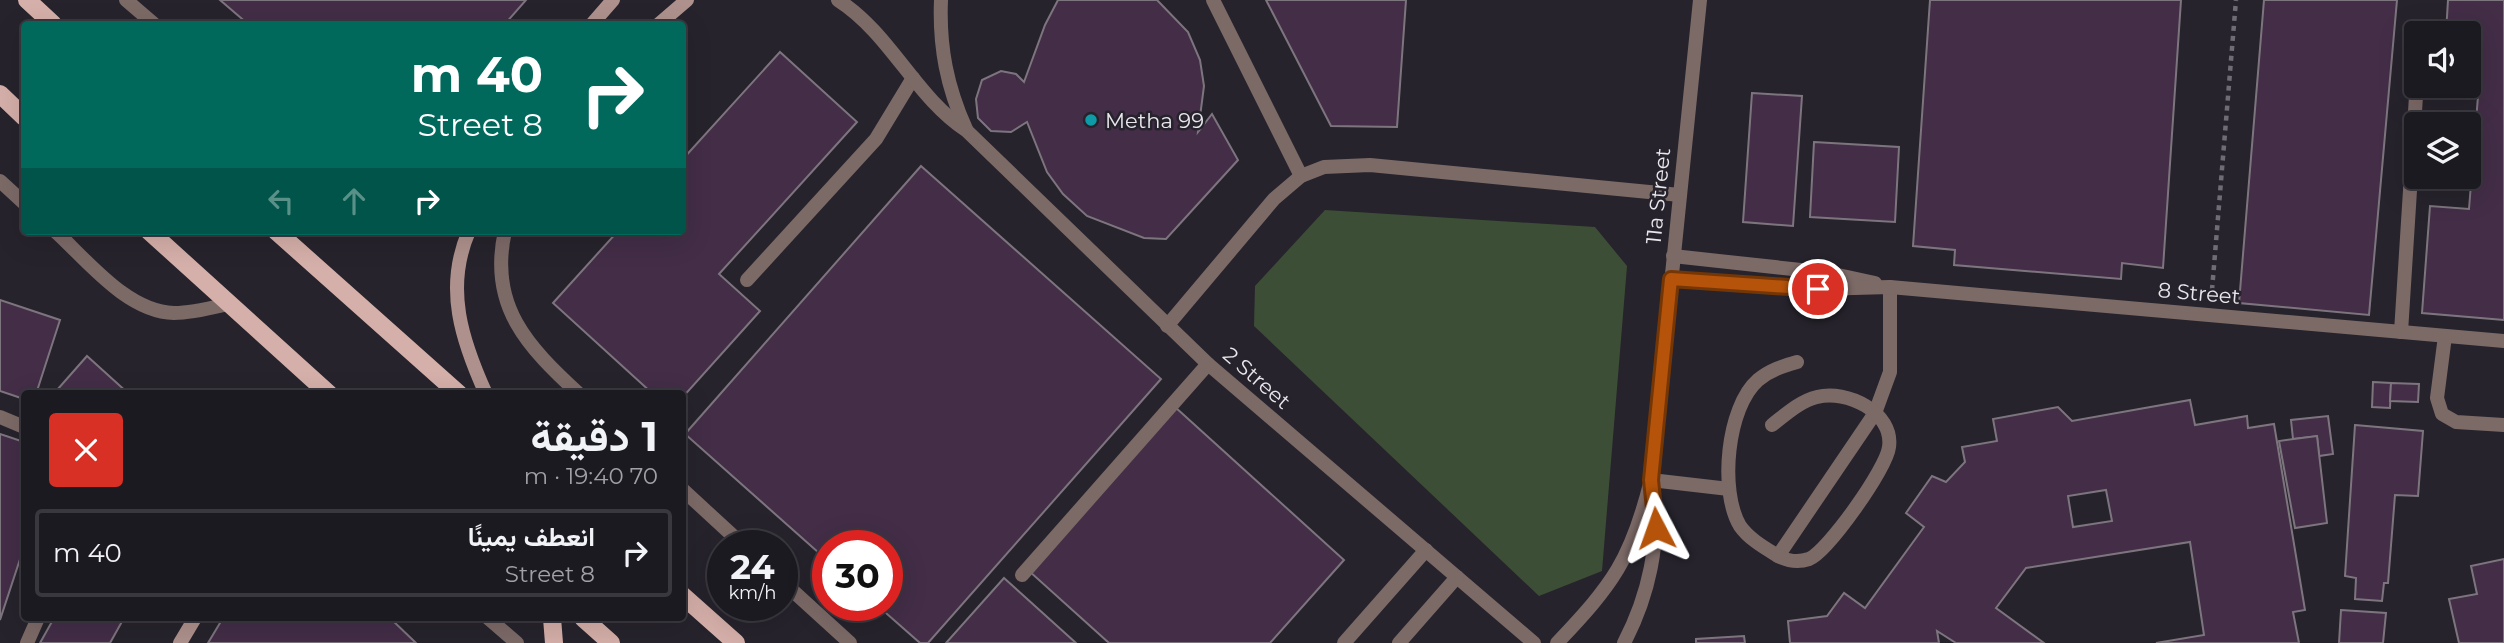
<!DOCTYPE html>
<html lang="ar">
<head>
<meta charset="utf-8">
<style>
	body { margin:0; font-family:Montserrat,Vazirmatn,sans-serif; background:#25232a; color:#f1f3f6; direction:rtl; height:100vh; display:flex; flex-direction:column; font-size:26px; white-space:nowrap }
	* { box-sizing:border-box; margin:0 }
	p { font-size:23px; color:#a0a1a5 }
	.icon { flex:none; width:38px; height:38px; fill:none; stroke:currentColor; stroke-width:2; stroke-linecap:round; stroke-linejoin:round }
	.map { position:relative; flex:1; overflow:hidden; direction:ltr }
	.panel { position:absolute; left:21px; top:390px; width:665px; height:231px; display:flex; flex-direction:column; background:#1c1a21; border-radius:7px; box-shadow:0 7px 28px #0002,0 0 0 2px #3a383f; direction:rtl }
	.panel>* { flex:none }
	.banner { position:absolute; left:21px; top:21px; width:665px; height:214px; border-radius:7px; box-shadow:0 7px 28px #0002,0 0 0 2px #3a383f; direction:rtl; background:#00695c; color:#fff; overflow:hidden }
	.buttons { position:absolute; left:2404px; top:21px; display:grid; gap:14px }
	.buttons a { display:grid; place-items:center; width:77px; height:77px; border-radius:7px; background:#1c1a21; box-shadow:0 7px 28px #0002,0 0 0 2px #3a383f; font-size:35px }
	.speed { position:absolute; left:707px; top:530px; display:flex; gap:14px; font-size:35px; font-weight:700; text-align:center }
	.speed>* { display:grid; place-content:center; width:91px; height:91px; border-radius:50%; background:#1c1a21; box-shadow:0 7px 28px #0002,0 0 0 2px #3a383f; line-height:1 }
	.speed small { font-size:18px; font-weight:400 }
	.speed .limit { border:10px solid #d22; background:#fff; color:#111 }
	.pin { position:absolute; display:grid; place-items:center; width:60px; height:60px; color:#fff; margin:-30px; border:4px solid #fff; border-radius:50%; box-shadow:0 2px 7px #0007 }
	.me { position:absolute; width:77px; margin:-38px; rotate:356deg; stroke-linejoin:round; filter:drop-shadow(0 0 5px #0008) }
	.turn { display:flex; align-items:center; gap:24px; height:147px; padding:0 28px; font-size:32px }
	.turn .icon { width:91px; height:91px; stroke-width:2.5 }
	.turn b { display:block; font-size:49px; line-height:60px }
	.lanes { display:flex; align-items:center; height:66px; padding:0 28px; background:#0003; justify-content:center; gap:35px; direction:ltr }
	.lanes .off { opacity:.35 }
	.round { display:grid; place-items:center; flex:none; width:74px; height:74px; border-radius:7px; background:#25232a }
	.headline { display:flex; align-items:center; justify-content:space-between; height:119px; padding:0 28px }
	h1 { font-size:42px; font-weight:700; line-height:52px }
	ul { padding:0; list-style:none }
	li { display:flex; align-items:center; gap:21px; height:88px; margin:0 14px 10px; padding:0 14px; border:4px solid #3a383f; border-radius:7px }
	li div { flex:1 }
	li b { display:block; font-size:26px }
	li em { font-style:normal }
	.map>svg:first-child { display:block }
</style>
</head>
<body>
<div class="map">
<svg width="2504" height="643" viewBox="0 0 2504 643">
	<rect width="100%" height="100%" fill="#26232c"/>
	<path fill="#3d4e37" d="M1325 210 1595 227 1627 266 1602 571 1539 596 1254 326 1255 286Z"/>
	<g fill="#432d47" stroke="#7d757e" stroke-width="2" fill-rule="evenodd">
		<path d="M220 0H526L505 24H248Z"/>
		<path d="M1058 0H1157L1188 32 1200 60 1204 86 1198 132 1212 114 1238 160 1166 239 1144 238 1087 216 1063 194 1047 172 1027 122 1011 132 991 131 978 118 976 99 982 80 1001 71 1016 74 1024 82 1045 25Z"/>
		<path d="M1266 0H1406L1397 127 1331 126Z"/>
		<path d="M1930 0H2181L2163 268 2122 263 2121 279 1954 265 1955 250 1913 246Z"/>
		<path d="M2264 0H2397L2369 315 2239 303Z"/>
		<path d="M2448 0H2504V320L2422 313 2430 206 2469 209 2480 71H2469V33H2446Z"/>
		<path d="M780 52 857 122 719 274 760 311 682 398V394H653L553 303 618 231H682V160Z"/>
		<path d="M1752 93 1802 96 1793 226 1743 222Z"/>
		<path d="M1814 142 1899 147 1895 222 1810 217Z"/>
		<path d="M921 166 1161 379 928 643H920L878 606H887V546H828V561L685 434Z"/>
		<path d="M0 300 60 320 36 394H24V399L0 391Z"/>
		<path d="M87 356 129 394H61L57 390Z"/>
		<path d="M2373 382 2391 383 2390 408 2372 407Z"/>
		<path d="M2391 383 2419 384 2418 402 2390 401Z"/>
		<path d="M2190 400 2195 425 2247 416 2248 428 2274 424 2305 610 2293 612 2299 643H2156L2204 635 2190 542 2026 568 1996 608 2044 643H1956L1937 631 1939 643H1790L1788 621 1827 616 1844 593 1865 608 1924 527 1906 513 1932 476 1946 482 1965 462 1962 447 1997 441 1993 419 2058 407 2072 421ZM2106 490 2112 521 2073 527 2068 496Z"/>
		<path d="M1175 407 1344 560 1270 643H1109L1029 571Z"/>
		<path d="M2328 416 2333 454 2319 456 2317 436 2293 439 2291 420Z"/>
		<path d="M2355 425 2423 431 2418 496 2395 495 2388 583H2384L2382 601 2355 599 2356 578 2345 576Z"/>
		<path d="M0 434 24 442V547L0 620Z"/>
		<path d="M2317 436 2327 523 2295 528 2279 441Z"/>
		<path d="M2504 559V643H2459L2449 599 2477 594 2471 566Z"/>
		<path d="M1004 578 1076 643H946Z"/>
		<path d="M2341 610 2386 613 2383 643H2339Z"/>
		<path d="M54 618H124L110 643H40Z"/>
		<path d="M223 618H390L416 643H208Z"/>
		<path d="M1744 636 1745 643H1696V639Z"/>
	</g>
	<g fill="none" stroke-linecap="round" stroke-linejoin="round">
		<path stroke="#6f6c74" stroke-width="4.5" stroke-dasharray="5 5" stroke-linecap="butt" d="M2212 290 2236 0"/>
		<g stroke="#7c6a67" stroke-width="14">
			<path d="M126 0 154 24"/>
			<path d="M1213 0 1301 176"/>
			<path d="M0 181 24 203"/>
			<path d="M55 231C87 260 127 312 174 313 193 313 211 308 228 304"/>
			<path d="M747 280 876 139 913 78"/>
			<path d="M1167 326 1274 199 1301 176 1324 167 1370 165 1680 195"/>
			<path d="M2401 332 2416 96"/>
			<path d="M2445 336 2437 398 2442 414 2456 422 2504 425"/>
			<path d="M1797 362C1783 366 1770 370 1758 380 1727 407 1719 491 1740 526 1749 539 1765 548 1778 556L1875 413 1890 372V287"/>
			<path d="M0 417 24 427"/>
			<path d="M1772 425C1785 415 1800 401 1817 397 1846 389 1894 412 1889 447 1887 468 1828 551 1809 559 1797 563 1788 561 1778 556"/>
			<path d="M1651 480 1729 489"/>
			<path d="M1022 575 1208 364"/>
			<path d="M488 618 517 643"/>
			<path d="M27 643 38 618"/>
			<path d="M1344 643 1426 550"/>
		</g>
		<g stroke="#7c6a67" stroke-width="14">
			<path d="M838 0C891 34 915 97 967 131L1208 364 1534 643"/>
			<path d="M941 0C939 47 947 87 966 129"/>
			<path d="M505 231C488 306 528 347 579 394"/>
			<path d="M1673 256 1829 273 1875 283"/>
			<path d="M1671 279 1818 289 1890 287 2504 341"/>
			<path d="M682 489 744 546"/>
			<path d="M782 581 850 643"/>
			<path d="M1399 643 1457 577"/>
			<path d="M1557 643C1613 584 1631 560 1651 480L1700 0"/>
			<path d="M1624 643C1648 597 1662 540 1652 489"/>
		</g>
		<g stroke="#ae918c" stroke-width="14">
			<path d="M592 24 613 0"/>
			<path d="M659 24 687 0"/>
			<path d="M469 231C444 288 462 341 486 394"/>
			<path d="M180 643 195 618"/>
		</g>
		<g stroke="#d5afa9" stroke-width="18">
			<path d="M27 0 53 24"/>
			<path d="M0 94 24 117"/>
			<path d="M149 231 329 394"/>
			<path d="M276 231 459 394"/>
			<path d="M682 595 736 643"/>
			<path d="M552 618 554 643"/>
			<path d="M583 618 611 643"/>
		</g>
	</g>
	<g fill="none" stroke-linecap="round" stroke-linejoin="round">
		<g stroke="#753606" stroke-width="18">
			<path id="route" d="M1656 528 1651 480 1671 279 1818 289"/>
		</g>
		<use href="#route" stroke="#b45309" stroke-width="12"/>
	</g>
	<circle fill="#0f9aa8" stroke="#26232c" stroke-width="2.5" cx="1091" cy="120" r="7"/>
	<g text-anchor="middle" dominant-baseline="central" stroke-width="5" stroke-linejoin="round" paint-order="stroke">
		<g font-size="21" fill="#e9e7ed" stroke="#26232c" text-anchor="start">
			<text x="1105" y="120">Metha 99</text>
		</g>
		<g font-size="21" fill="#e9e7ed" stroke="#26232c">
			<text transform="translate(1658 196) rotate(-84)">11a Street</text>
			<text transform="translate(2199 293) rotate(5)">8 Street</text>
			<text transform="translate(1257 378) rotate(41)">2 Street</text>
		</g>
	</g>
</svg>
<div class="buttons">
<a><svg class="icon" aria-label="sound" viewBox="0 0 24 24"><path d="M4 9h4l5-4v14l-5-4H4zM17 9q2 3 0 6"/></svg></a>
<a><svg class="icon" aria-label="layers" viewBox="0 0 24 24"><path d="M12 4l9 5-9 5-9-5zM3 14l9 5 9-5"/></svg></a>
</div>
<div class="speed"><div>24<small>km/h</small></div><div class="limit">30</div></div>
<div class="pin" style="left:1818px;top:289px;background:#d93025"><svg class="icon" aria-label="arrive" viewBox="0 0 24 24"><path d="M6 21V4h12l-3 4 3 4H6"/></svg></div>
<svg class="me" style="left:1656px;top:528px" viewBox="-20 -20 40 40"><path d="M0-17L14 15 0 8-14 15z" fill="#b45309" stroke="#fff" stroke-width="4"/></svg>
<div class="banner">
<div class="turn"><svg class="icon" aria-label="right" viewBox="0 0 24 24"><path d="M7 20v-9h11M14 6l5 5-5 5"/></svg><div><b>40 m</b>8 Street</div></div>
<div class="lanes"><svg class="icon off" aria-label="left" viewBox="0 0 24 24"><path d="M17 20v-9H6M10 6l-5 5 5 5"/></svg><svg class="icon off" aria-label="ahead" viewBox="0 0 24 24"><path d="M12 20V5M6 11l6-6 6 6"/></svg><svg class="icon" aria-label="right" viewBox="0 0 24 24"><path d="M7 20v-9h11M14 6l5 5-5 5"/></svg></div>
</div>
<section class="panel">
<div class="headline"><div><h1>1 دقيقة</h1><p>70 m · 19:40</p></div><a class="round" style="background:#d93025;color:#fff"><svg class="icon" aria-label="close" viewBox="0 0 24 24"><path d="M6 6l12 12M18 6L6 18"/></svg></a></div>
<ul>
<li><svg class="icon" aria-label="right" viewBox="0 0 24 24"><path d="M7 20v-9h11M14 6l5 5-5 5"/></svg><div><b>انعطف يمينًا</b><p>8 Street</p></div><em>40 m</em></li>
</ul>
</section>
</div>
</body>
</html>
